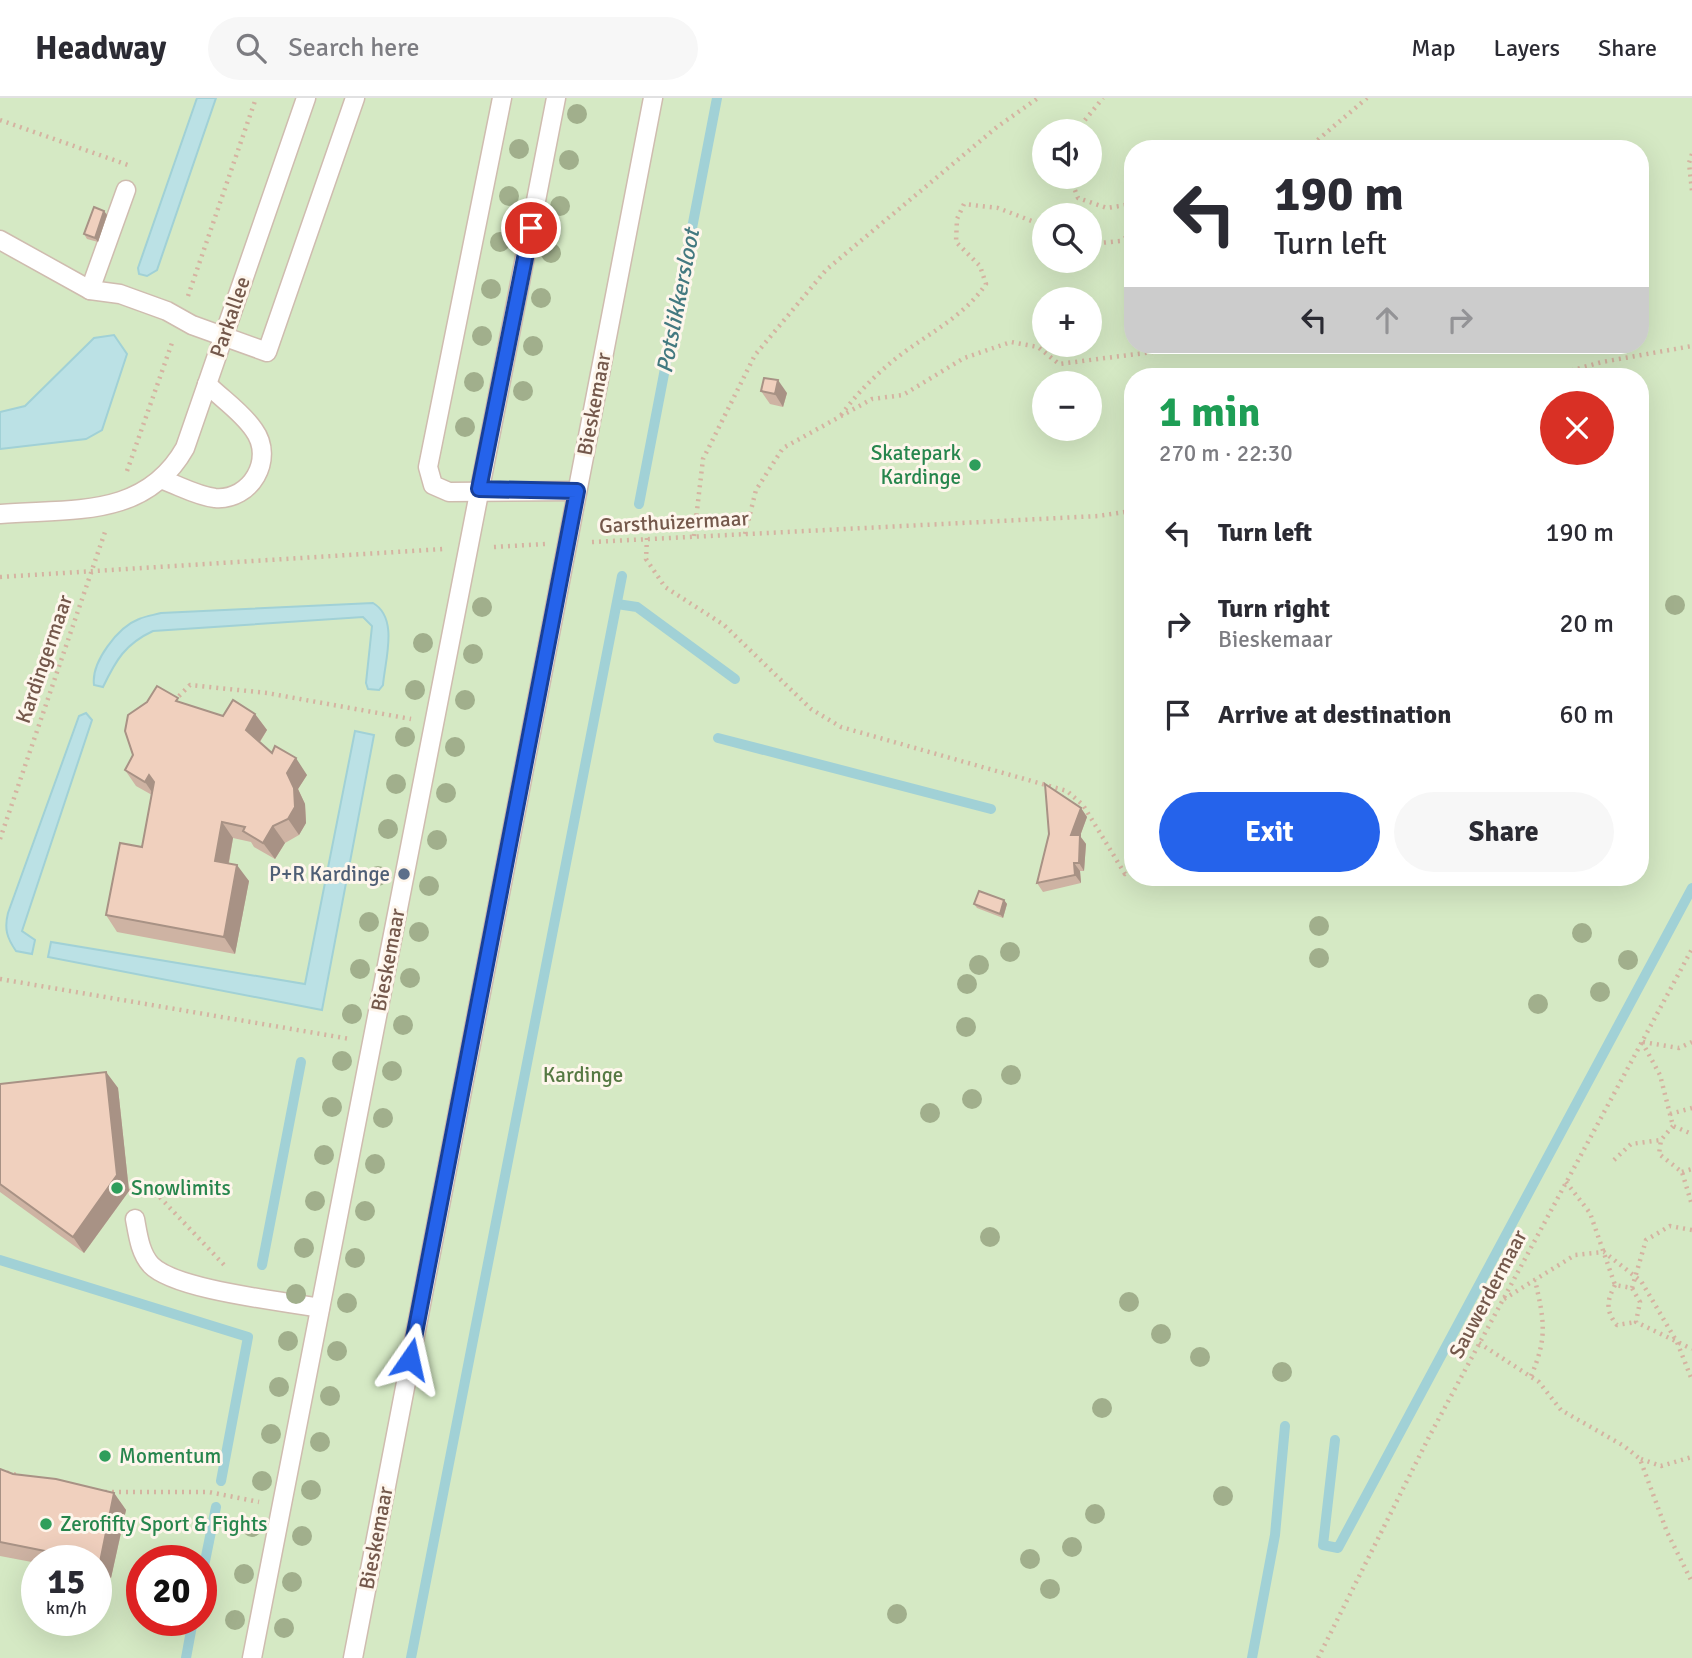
<!DOCTYPE html>
<html lang="en">
<head>
<meta charset="utf-8">
<style>
	body { margin:0; font-family:Signika,sans-serif; background:#f7f7f7; color:#2b2b33; height:100vh; display:flex; flex-direction:column; font-size:26px; white-space:nowrap }
	* { box-sizing:border-box; margin:0 }
	p { font-size:23px; color:#7c7c81 }
	.icon { flex:none; width:38px; height:38px; fill:none; stroke:currentColor; stroke-width:2; stroke-linecap:round; stroke-linejoin:round }
	.map { position:relative; flex:1; overflow:hidden }
	.details { position:absolute; left:1124px; top:270px; width:525px; height:518px; display:flex; flex-direction:column; background:#fff; border-radius:28px; box-shadow:0 7px 28px #0002 }
	.details>* { flex:none }
	.banner { position:absolute; left:1124px; top:42px; width:525px; height:214px; border-radius:28px; box-shadow:0 7px 28px #0002; background:#fff; color:#2b2b33; overflow:hidden }
	.controls { position:absolute; left:1032px; top:21px; display:grid; gap:14px }
	.controls a { display:grid; place-items:center; width:70px; height:70px; border-radius:50%; background:#fff; box-shadow:0 7px 28px #0002; font-size:35px }
	.speed { position:absolute; left:21px; top:1447px; display:flex; gap:14px; font-size:35px; font-weight:700; text-align:center }
	.speed>* { display:grid; place-content:center; width:91px; height:91px; border-radius:50%; background:#fff; box-shadow:0 7px 28px #0002; line-height:1 }
	.speed small { font-size:18px; font-weight:400 }
	.speed .limit { border:10px solid #d22; background:#fff; color:#111 }
	.pin { position:absolute; display:grid; place-items:center; width:60px; height:60px; color:#fff; margin:-30px; border:4px solid #fff; border-radius:50%; box-shadow:0 2px 7px #0007 }
	.me { position:absolute; width:77px; margin:-38px; rotate:11deg; stroke-linejoin:round; filter:drop-shadow(0 0 5px #0008) }
	.turn { display:flex; align-items:center; gap:24px; height:147px; padding:0 35px; font-size:32px }
	.turn .icon { width:91px; height:91px; stroke-width:2.5 }
	.turn b { display:block; font-size:49px; line-height:60px }
	.lanes { display:flex; align-items:center; height:66px; padding:0 35px; background:#0003; justify-content:center; gap:35px; direction:ltr }
	.lanes .off { opacity:.35 }
	.round { display:grid; place-items:center; flex:none; width:74px; height:74px; border-radius:37px; background:#f7f7f7 }
	.head { display:flex; align-items:center; justify-content:space-between; height:119px; padding:0 35px }
	h1 { font-size:42px; font-weight:700; line-height:52px; color:#1e9e55 }
	.primary-button { display:flex; gap:14px; margin-top:auto; padding:14px 35px }
	.primary-button a { flex:1; height:80px; border-radius:42px; background:#2563eb; color:#fff; font-size:28px; font-weight:700; line-height:80px; text-align:center }
	.primary-button a+a { background:#f7f7f7; color:#2b2b33 }
	ul { padding:0; list-style:none }
	li { display:flex; align-items:center; gap:21px; height:91px; padding:0 35px }
	li div { flex:1 }
	li b { display:block; font-size:26px }
	li em { font-style:normal }
	header { display:flex; align-items:center; gap:42px; box-sizing:border-box; height:98px; padding:0 35px; background:#fff; border-bottom:2px solid #e1e1e2 }
	header strong { font-size:33px }
	nav { display:flex; gap:38px; margin-inline-start:auto; font-size:24px }
	.search { width:490px; height:63px; background:#f7f7f7; display:flex; align-items:center; gap:18px; box-sizing:border-box; padding:0 24px; border-radius:38px; color:#7c7c81; font-size:26px }
	.map>svg:first-child { display:block }
</style>
</head>
<body>
<header>
<strong>Headway</strong>
<div class="search"><svg class="icon" aria-label="search" viewBox="0 0 24 24"><circle cx="10" cy="10" r="6"/><path d="M15 15l6 6"/></svg>Search here</div>
<nav><a>Map</a><a>Layers</a><a>Share</a></nav>
</header>
<div class="map">
<svg width="1692" height="1560" viewBox="0 0 1692 1560">
	<rect width="100%" height="100%" fill="#fcf2e6"/>
	<path fill="#d5e9c4" fill-rule="evenodd" d="M0 0H1692V1560H0ZM1045 33H1090V79H1045ZM1132 51H1640V247H1132ZM1045 117H1090V163H1045ZM1045 201H1090V247H1045ZM1132 278H1640V779H1132ZM1045 285H1090V331H1045ZM37 1463H96V1522H37ZM142 1463H201V1522H142Z"/>
	<g fill="#bbe1e5" stroke="#a1d1d6" stroke-width="2">
		<path d="M197 0H216L157 172 147 178 139 176 138 170Z"/>
		<path d="M114 237 127 256 102 332 86 341 0 351V314L25 308 94 240Z"/>
		<path d="M373 505C399 520 385 562 383 587L379 592 368 591 366 585 372 528 363 519 153 533C125 546 116 562 103 589L94 587C91 564 118 529 139 521 146 518 154 517 161 515Z"/>
		<path d="M86 615 92 622 22 833 35 842 32 856 16 853C7 840 4 831 8 815L79 618Z"/>
		<path d="M355 633 374 637 322 912 48 859 51 844 305 886Z"/>
	</g>
	<g fill="none" stroke-linecap="round" stroke-linejoin="round">
		<g stroke="#a1d1d6" stroke-width="10">
			<path d="M639 406 717 0"/>
			<path d="M617 506 637 509 735 581"/>
			<path d="M718 640 991 711"/>
			<path d="M0 1162 248 1239 221 1383"/>
			<path d="M262 1167 301 964"/>
			<path d="M1335 1342 1323 1447 1338 1450 1692 790"/>
			<path d="M201 1483 216 1409"/>
			<path d="M186 1560 193 1522"/>
			<path d="M411 1560 622 478"/>
			<path d="M1252 1560 1275 1437 1285 1328"/>
		</g>
		<g stroke="#cfbcaf" stroke-width="21">
			<g id="service">
				<path d="M502 0 428 369 433 387 449 394 577 393"/>
				<path d="M0 142 90 192 120 196 167 213 192 227 267 254 355 0"/>
				<path d="M90 192 126 92"/>
				<path d="M163 382C180 388 197 398 215 400 251 403 275 361 254 332 242 314 222 301 207 286"/>
				<path d="M0 416C72 410 145 421 185 350L306 0"/>
				<path d="M135 1121C138 1137 140 1155 151 1167 175 1192 282 1203 320 1210"/>
				<path d="M252 1560 556 0"/>
				<path d="M353 1560 653 0"/>
			</g>
		</g>
		<g stroke="#d5b3a1" stroke-width="4.5" stroke-dasharray="2 5" stroke-linecap="butt">
			<path d="M0 22 128 67"/>
			<path d="M1076 33 1103 0"/>
			<path d="M1307 51 1367 0"/>
			<path d="M1692 56 1689 65 1692 93"/>
			<path d="M1070 79 1078 100 1107 110 1132 106"/>
			<path d="M1090 146 1120 143 1132 136"/>
			<path d="M188 198 256 0"/>
			<path d="M1551 278 1602 264 1692 248"/>
			<path d="M841 317C859 293 878 274 903 255 933 233 965 217 986 186L980 168 956 144 957 121 964 106 998 110 1045 128"/>
			<path d="M127 373 173 242"/>
			<path d="M745 436 756 392 783 350 872 301 903 297 964 260 1011 244 1038 249 1059 266 1176 251 1185 247"/>
			<path d="M694 438 703 361 755 257 826 172 997 29 1038 0"/>
			<path d="M647 440 646 461 665 489 724 527 811 611 841 629 1067 693 1083 707 1125 776 1132 771"/>
			<path d="M592 444 1098 418 1132 413"/>
			<path d="M494 449 545 446"/>
			<path d="M0 479 443 451"/>
			<path d="M174 603 190 587 267 595 411 621"/>
			<path d="M0 741 106 431"/>
			<path d="M0 881 350 941"/>
			<path d="M1642 944 1660 977 1673 1028 1692 1036"/>
			<path d="M1643 944 1679 950 1692 944"/>
			<path d="M1670 1016 1692 1010"/>
			<path d="M1673 1028 1661 1042 1659 1056 1682 1074 1692 1107"/>
			<path d="M1614 1062 1631 1046 1661 1042"/>
			<path d="M1682 1074 1692 1071"/>
			<path d="M1566 1084 1590 1115 1615 1187 1632 1190 1640 1204 1636 1224 1692 1251"/>
			<path d="M129 1093 151 1090 227 1170"/>
			<path d="M1615 1187C1607 1202 1605 1213 1617 1227L1636 1224"/>
			<path d="M1632 1190 1646 1142 1670 1128 1692 1132"/>
			<path d="M1504 1201 1575 1157 1604 1154 1641 1183 1677 1244 1692 1282"/>
			<path d="M1479 1245 1539 1284 1561 1312 1624 1348 1640 1361 1667 1434 1692 1484"/>
			<path d="M1531 1278C1548 1239 1544 1222 1535 1182"/>
			<path d="M1641 1361 1661 1368 1692 1359"/>
			<path d="M0 1373 21 1378"/>
			<path d="M105 1394H209L259 1404"/>
			<path d="M1318 1560 1430 1337 1692 851"/>
		</g>
		<use href="#service" stroke="#fff" stroke-width="18"/>
	</g>
	<g fill="#a1af8c">
		<circle cx="577" cy="16" r="10"/>
		<circle cx="519" cy="51" r="10"/>
		<circle cx="569" cy="62" r="10"/>
		<circle cx="509" cy="98" r="10"/>
		<circle cx="560" cy="108" r="10"/>
		<circle cx="500" cy="144" r="10"/>
		<circle cx="551" cy="155" r="10"/>
		<circle cx="491" cy="191" r="10"/>
		<circle cx="541" cy="200" r="10"/>
		<circle cx="482" cy="238" r="10"/>
		<circle cx="533" cy="248" r="10"/>
		<circle cx="474" cy="284" r="10"/>
		<circle cx="523" cy="293" r="10"/>
		<circle cx="465" cy="329" r="10"/>
		<circle cx="1675" cy="507" r="10"/>
		<circle cx="482" cy="509" r="10"/>
		<circle cx="423" cy="545" r="10"/>
		<circle cx="473" cy="556" r="10"/>
		<circle cx="415" cy="592" r="10"/>
		<circle cx="465" cy="602" r="10"/>
		<circle cx="405" cy="639" r="10"/>
		<circle cx="455" cy="649" r="10"/>
		<circle cx="396" cy="686" r="10"/>
		<circle cx="446" cy="695" r="10"/>
		<circle cx="388" cy="731" r="10"/>
		<circle cx="437" cy="742" r="10"/>
		<circle cx="378" cy="778" r="10"/>
		<circle cx="429" cy="788" r="10"/>
		<circle cx="369" cy="824" r="10"/>
		<circle cx="1319" cy="828" r="10"/>
		<circle cx="419" cy="834" r="10"/>
		<circle cx="1582" cy="835" r="10"/>
		<circle cx="1010" cy="854" r="10"/>
		<circle cx="1319" cy="860" r="10"/>
		<circle cx="1628" cy="862" r="10"/>
		<circle cx="979" cy="867" r="10"/>
		<circle cx="360" cy="871" r="10"/>
		<circle cx="410" cy="880" r="10"/>
		<circle cx="967" cy="886" r="10"/>
		<circle cx="1600" cy="894" r="10"/>
		<circle cx="1538" cy="906" r="10"/>
		<circle cx="352" cy="916" r="10"/>
		<circle cx="403" cy="927" r="10"/>
		<circle cx="966" cy="929" r="10"/>
		<circle cx="342" cy="963" r="10"/>
		<circle cx="392" cy="973" r="10"/>
		<circle cx="1011" cy="977" r="10"/>
		<circle cx="972" cy="1001" r="10"/>
		<circle cx="332" cy="1009" r="10"/>
		<circle cx="930" cy="1015" r="10"/>
		<circle cx="383" cy="1020" r="10"/>
		<circle cx="324" cy="1057" r="10"/>
		<circle cx="375" cy="1066" r="10"/>
		<circle cx="315" cy="1103" r="10"/>
		<circle cx="365" cy="1113" r="10"/>
		<circle cx="990" cy="1139" r="10"/>
		<circle cx="304" cy="1150" r="10"/>
		<circle cx="355" cy="1160" r="10"/>
		<circle cx="296" cy="1196" r="10"/>
		<circle cx="1129" cy="1204" r="10"/>
		<circle cx="347" cy="1205" r="10"/>
		<circle cx="1161" cy="1236" r="10"/>
		<circle cx="288" cy="1243" r="10"/>
		<circle cx="337" cy="1253" r="10"/>
		<circle cx="1200" cy="1259" r="10"/>
		<circle cx="1282" cy="1274" r="10"/>
		<circle cx="279" cy="1289" r="10"/>
		<circle cx="330" cy="1298" r="10"/>
		<circle cx="1102" cy="1310" r="10"/>
		<circle cx="271" cy="1336" r="10"/>
		<circle cx="320" cy="1344" r="10"/>
		<circle cx="262" cy="1383" r="10"/>
		<circle cx="311" cy="1392" r="10"/>
		<circle cx="1223" cy="1398" r="10"/>
		<circle cx="1095" cy="1416" r="10"/>
		<circle cx="252" cy="1429" r="10"/>
		<circle cx="302" cy="1438" r="10"/>
		<circle cx="1072" cy="1449" r="10"/>
		<circle cx="1030" cy="1461" r="10"/>
		<circle cx="244" cy="1476" r="10"/>
		<circle cx="292" cy="1484" r="10"/>
		<circle cx="1050" cy="1491" r="10"/>
		<circle cx="897" cy="1516" r="10"/>
		<circle cx="235" cy="1522" r="10"/>
		<circle cx="284" cy="1530" r="10"/>
	</g>
	<g fill="#ceb3a3">
		<path d="M104 113 107 117 98 144 87 141 84 136Z"/>
		<path d="M761 293 787 295 783 309 770 306Z"/>
		<path d="M181 605 223 618 255 616 267 632 260 644 272 655 307 677 298 691 305 706 306 725 299 737 285 745 275 761 254 749 251 744 233 740 229 765 249 783 235 856 117 834 106 817 142 749 152 697 136 688 125 672 133 657Z"/>
		<path d="M1081 710 1087 719 1080 738 1086 746 1084 773H1080L1081 785 1043 794 1037 785Z"/>
		<path d="M1004 802 1007 806 1003 820 977 810 974 806Z"/>
		<path d="M106 974 118 990 129 1093 84 1155 0 1094V986Z"/>
		<path d="M0 1371 13 1376 114 1395 126 1412 111 1480 96 1477V1463H37V1465L0 1458Z"/>
	</g>
	<g fill="#a89285">
		<path d="M104 113 107 117 98 144 95 140Z"/>
		<path d="M778 282 787 295 783 309 775 296Z"/>
		<path d="M255 616 267 632 257 648 246 632Z"/>
		<path d="M296 660 307 677 298 691 305 706 306 725 299 737 288 721 287 675Z"/>
		<path d="M149 677 160 694 156 700 145 684Z"/>
		<path d="M1081 710 1087 719 1080 738 1086 746 1084 773 1079 765 1071 737Z"/>
		<path d="M222 724 233 740 226 779 215 763Z"/>
		<path d="M273 728 285 745 275 761 263 745Z"/>
		<path d="M1074 765 1080 773 1081 785 1075 777Z"/>
		<path d="M237 767 249 783 235 856 224 839Z"/>
		<path d="M1004 802 1007 806 1003 820 1000 816Z"/>
		<path d="M106 974 118 990 129 1093 84 1155 73 1139Z"/>
		<path d="M114 1395 126 1412 111 1480 100 1464Z"/>
	</g>
	<g fill="#f0d0be" stroke="#a89285" stroke-width="2">
		<path d="M94 109 104 113 95 140 84 136Z"/>
		<path d="M764 280 778 282 775 296 761 293Z"/>
		<path d="M157 588 178 600 176 603 223 618 233 602 255 616 246 632 272 655 275 648 296 660 287 675 294 690 295 709 288 721 273 728 263 745 243 733 245 729 222 724 215 763 237 767 224 839 106 817 120 745 142 749 154 684 149 677 145 684 125 672 133 657 125 633 128 617 147 604Z"/>
		<path d="M1045 686 1081 710 1071 737H1080L1079 765H1074L1075 777 1037 785 1049 736Z"/>
		<path d="M979 793 1004 802 1000 816 974 806Z"/>
		<path d="M106 974 117 1077 73 1139 0 1086V986Z"/>
		<path d="M0 1371 13 1376 56 1381 114 1395 100 1464 0 1444Z"/>
	</g>
	<g fill="none" stroke-linecap="round" stroke-linejoin="round">
		<g stroke="#184099" stroke-width="18">
			<path id="route" d="M410 1261 577 393 479 391 531 130"/>
		</g>
		<use href="#route" stroke="#2563eb" stroke-width="12"/>
	</g>
	<g fill="#2e9e5b" stroke="#fef6ec" stroke-width="2.5">
		<circle cx="975" cy="367" r="7"/>
		<circle cx="117" cy="1090" r="7"/>
		<circle cx="105" cy="1358" r="7"/>
		<circle cx="46" cy="1426" r="7"/>
	</g>
	<circle fill="#5c6f8a" stroke="#fef6ec" stroke-width="2.5" cx="404" cy="776" r="7"/>
	<g text-anchor="middle" dominant-baseline="central" stroke-width="6" stroke-linejoin="round" paint-order="stroke">
		<g font-size="21" fill="#74584b" stroke="#fef6ec">
			<text transform="translate(230 219) rotate(-71)">Parkallee</text>
			<text transform="translate(594 306) rotate(-79)">Bieskemaar</text>
			<text transform="translate(674 424) rotate(-3)">Garsthuizermaar</text>
			<text transform="translate(44 561) rotate(-71)">Kardingermaar</text>
			<text transform="translate(388 862) rotate(-79)">Bieskemaar</text>
			<text transform="translate(1488 1196) rotate(-62)">Sauwerdermaar</text>
			<text transform="translate(376 1440) rotate(-79)">Bieskemaar</text>
		</g>
		<g font-size="21" fill="#27864d" stroke="#fef6ec" text-anchor="start">
			<text x="961" y="355" text-anchor="end">Skatepark<tspan x="961" dy="24">Kardinge</tspan></text>
			<text x="131" y="1090">Snowlimits</text>
			<text x="119" y="1358">Momentum</text>
			<text x="60" y="1426">Zerofifty Sport &amp; Fights</text>
		</g>
		<g font-size="21" fill="#4e5e75" stroke="#fef6ec" text-anchor="end">
			<text x="390" y="776">P+R Kardinge</text>
		</g>
		<g font-size="21" fill="#567943" stroke="#fef6ec">
			<text x="583" y="977">Kardinge</text>
		</g>
		<g font-size="23" font-style="italic" fill="#437980" stroke="#fef6ec">
			<text transform="translate(678 203) rotate(-79)">Potslikkersloot</text>
		</g>
	</g>
</svg>
<div class="controls">
<a><svg class="icon" aria-label="sound" viewBox="0 0 24 24"><path d="M4 9h4l5-4v14l-5-4H4zM17 9q2 3 0 6"/></svg></a>
<a><svg class="icon" aria-label="search" viewBox="0 0 24 24"><circle cx="10" cy="10" r="6"/><path d="M15 15l6 6"/></svg></a>
<a>+</a>
<a>−</a>
</div>
<div class="speed"><div>15<small>km/h</small></div><div class="limit">20</div></div>
<div class="pin" style="left:531px;top:130px;background:#d93025"><svg class="icon" aria-label="arrive" viewBox="0 0 24 24"><path d="M6 21V4h12l-3 4 3 4H6"/></svg></div>
<svg class="me" style="left:410px;top:1261px" viewBox="-20 -20 40 40"><path d="M0-17L14 15 0 8-14 15z" fill="#2563eb" stroke="#fff" stroke-width="4"/></svg>
<div class="banner">
<div class="turn"><svg class="icon" aria-label="left" viewBox="0 0 24 24"><path d="M17 20v-9H6M10 6l-5 5 5 5"/></svg><div><b>190 m</b>Turn left</div></div>
<div class="lanes"><svg class="icon" aria-label="left" viewBox="0 0 24 24"><path d="M17 20v-9H6M10 6l-5 5 5 5"/></svg><svg class="icon off" aria-label="ahead" viewBox="0 0 24 24"><path d="M12 20V5M6 11l6-6 6 6"/></svg><svg class="icon off" aria-label="right" viewBox="0 0 24 24"><path d="M7 20v-9h11M14 6l5 5-5 5"/></svg></div>
</div>
<section class="details">
<div class="head"><div><h1>1 min</h1><p>270 m · 22:30</p></div><a class="round" style="background:#d93025;color:#fff"><svg class="icon" aria-label="close" viewBox="0 0 24 24"><path d="M6 6l12 12M18 6L6 18"/></svg></a></div>
<ul>
<li><svg class="icon" aria-label="left" viewBox="0 0 24 24"><path d="M17 20v-9H6M10 6l-5 5 5 5"/></svg><div><b>Turn left</b></div><em>190 m</em></li>
<li><svg class="icon" aria-label="right" viewBox="0 0 24 24"><path d="M7 20v-9h11M14 6l5 5-5 5"/></svg><div><b>Turn right</b><p>Bieskemaar</p></div><em>20 m</em></li>
<li><svg class="icon" aria-label="arrive" viewBox="0 0 24 24"><path d="M6 21V4h12l-3 4 3 4H6"/></svg><div><b>Arrive at destination</b></div><em>60 m</em></li>
</ul>
<div class="primary-button"><a>Exit</a><a>Share</a></div>
</section>
</div>
</body>
</html>
